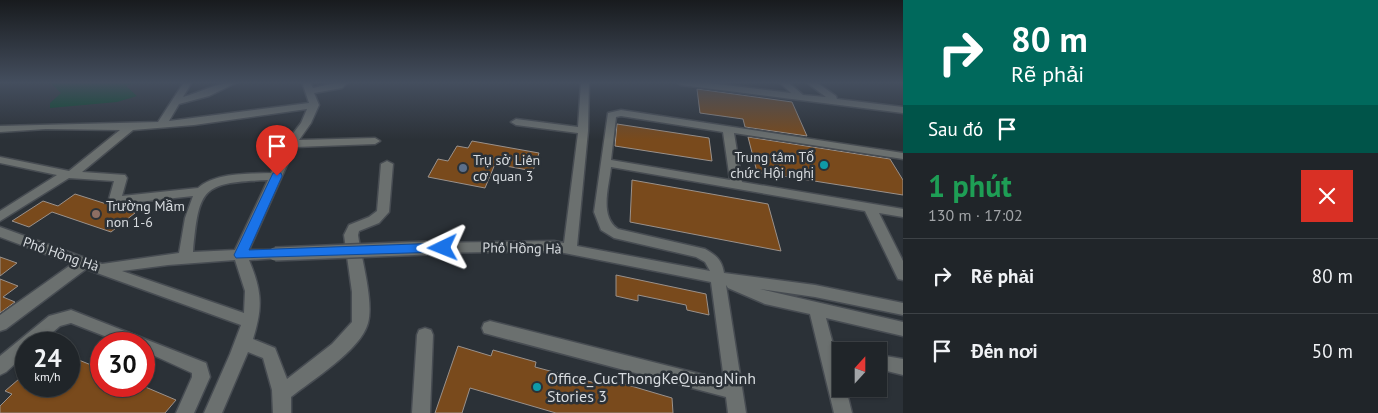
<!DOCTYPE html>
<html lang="vi">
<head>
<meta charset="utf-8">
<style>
	body { margin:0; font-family:"PT Sans",sans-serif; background:#2d3135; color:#f1f3f6; height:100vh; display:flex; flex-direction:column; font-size:19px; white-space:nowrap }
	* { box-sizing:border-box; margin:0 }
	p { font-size:16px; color:#a2a5a8 }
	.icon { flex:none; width:28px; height:28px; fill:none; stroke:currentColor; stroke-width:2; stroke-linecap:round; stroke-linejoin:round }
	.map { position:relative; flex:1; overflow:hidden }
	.drawer { display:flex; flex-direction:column; background:#202529; width:475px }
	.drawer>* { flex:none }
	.guide { background:#00695c; color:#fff; overflow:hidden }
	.needle { width:32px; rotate:21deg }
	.fabs { position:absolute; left:832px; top:342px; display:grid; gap:10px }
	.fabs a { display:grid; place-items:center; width:55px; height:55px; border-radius:0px; background:#202529; box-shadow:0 1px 4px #0004,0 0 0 1px #3d4246; font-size:25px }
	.speed { position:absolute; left:15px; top:332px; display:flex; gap:10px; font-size:25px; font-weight:700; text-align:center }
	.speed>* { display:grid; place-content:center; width:65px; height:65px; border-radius:50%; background:#202529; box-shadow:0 1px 4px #0004,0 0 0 1px #3d4246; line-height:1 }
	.speed small { font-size:12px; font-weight:400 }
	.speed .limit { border:8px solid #d22; background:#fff; color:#111 }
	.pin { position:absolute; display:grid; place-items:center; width:42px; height:42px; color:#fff; margin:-51px -21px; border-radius:50% 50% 50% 0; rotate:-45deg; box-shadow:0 0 5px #0007 }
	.pin .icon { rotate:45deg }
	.me { position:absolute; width:55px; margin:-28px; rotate:268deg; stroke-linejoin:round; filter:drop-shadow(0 0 4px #0008) }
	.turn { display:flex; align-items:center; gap:18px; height:105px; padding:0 25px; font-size:22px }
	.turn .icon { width:65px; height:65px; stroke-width:2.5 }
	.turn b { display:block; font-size:35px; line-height:42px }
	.then { display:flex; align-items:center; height:48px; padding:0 25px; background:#0003; gap:10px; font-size:19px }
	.round { display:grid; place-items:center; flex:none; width:52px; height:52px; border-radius:0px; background:#2d3135 }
	.head { display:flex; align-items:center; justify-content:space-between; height:85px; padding:0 25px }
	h1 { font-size:30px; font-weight:700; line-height:38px; color:#1e9e55 }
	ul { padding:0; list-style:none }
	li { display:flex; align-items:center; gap:15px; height:75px; padding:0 25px; border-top:1px solid #3d4246 }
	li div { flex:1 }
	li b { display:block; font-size:19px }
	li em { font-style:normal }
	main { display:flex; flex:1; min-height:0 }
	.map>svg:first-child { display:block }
</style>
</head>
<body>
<main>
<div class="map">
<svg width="903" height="413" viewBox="0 0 903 413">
	<rect width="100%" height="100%" fill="#2b3137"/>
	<path fill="#024928" d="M50 82H137L126 86 137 96 117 102 50 108V103L61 93Z"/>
	<g fill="#794a1c" stroke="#9a918b">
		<path d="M697 89 792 102 807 136 745 127 743 119 700 113Z"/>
		<path d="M617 124 709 138 712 161 615 146Z"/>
		<path d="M748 137 890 159 903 180V195L757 172Z"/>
		<path d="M472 141 539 153 533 171 495 164 485 188 428 177 438 159 448 161 457 146 468 148Z"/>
		<path d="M632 180 768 204 781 251 630 222Z"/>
		<path d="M75 194 135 213 111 232 52 212 29 227 12 221 43 201 58 206Z"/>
		<path d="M0 257 17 263 0 276Z"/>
		<path d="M616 275 706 294 709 315 687 310 686 305 638 295V301L616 296Z"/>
		<path d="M0 279 18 286 3 297 15 302 0 313Z"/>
		<path d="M458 346 491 356 493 350 536 362 535 367 603 385 604 378 672 398 673 413H556L470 388 462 413H435Z"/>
		<path d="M69 356 101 369V386H143L176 400 165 413H0V406L12 394 5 391 26 373V386H69Z"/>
	</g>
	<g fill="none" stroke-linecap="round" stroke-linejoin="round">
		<g stroke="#474c52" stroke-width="3">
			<g id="minor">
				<path d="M184 82H192L183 97C201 92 220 81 238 82L209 96 179 104 169 121 309 103 302 82H310L313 88 339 82H348L342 88 314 93 319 105 311 123 299 140 375 138 380 141 375 144 295 147 249 250H280L282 254 280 258 249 260C262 291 263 307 253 339L275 348 287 379 332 344 352 322V292L344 235 349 225 369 217 377 211 381 164 387 161 393 164 389 212 379 223 359 231 358 235C361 257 374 302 368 323 361 350 312 380 291 397V413H273L272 390 263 358 248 352 222 413H204L230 354 241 325 86 269 6 329 0 331V315L72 264 0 237V227L102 264 179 253 185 218 193 196 120 204 111 202 109 199 114 181 69 178 0 221V211L57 175 0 163V157L69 171 120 130 46 129 0 132V126L158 122ZM307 109 301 123 285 144 271 173C248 174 216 172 198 188L122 196 127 178 125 175 82 172 133 130 194 125ZM268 180 235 250 193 252C199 187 202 183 268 180ZM235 260 245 291 244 313 122 271 168 265Z"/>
				<path d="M581 82H589L588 131 577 246 710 271 705 262 696 257 614 238 601 230 594 212 608 113 621 110 903 153V159L734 133 742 182 903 209V217L879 213 903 261V280L898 279 896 275 865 211 611 167C609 187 599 216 618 229L705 249C716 255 722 260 724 273L815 285 903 303V315L815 297 760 289 903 322V336L826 318 833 344 847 348 849 351H841V360H838L841 373V389H846L852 413H834L810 314 765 304 728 288 726 285 746 413H728L726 397 484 333 482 328 484 323 490 321 724 380 711 282 554 251 427 253 422 251 420 248 422 245 427 243 554 241 564 243 578 133 516 125 511 122 516 119 578 127ZM621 116 723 132 730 180 611 160 616 117Z"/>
				<path d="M677 82H701L791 93 779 82H788L803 95 826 97 806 82H816L836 96 837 99 903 107V113L681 85Z"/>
				<path d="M71 310 206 363 210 377 194 413H176L192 377V373L144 351V344H125L71 323 60 326 39 344H26V354L6 372 0 375V356L49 316Z"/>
				<path d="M425 328 431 330 433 335 430 413H412L417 335 419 330Z"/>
				<path d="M879 355 903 359V375L879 369Z"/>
			</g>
		</g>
		<use href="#minor" fill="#6b706f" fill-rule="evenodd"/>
		<g stroke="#474c52" stroke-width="16" stroke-linecap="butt">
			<path id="minor-bridge" d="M275 254 427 248"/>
		</g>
		<use href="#minor-bridge" stroke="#6b706f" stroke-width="13"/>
	</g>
	<linearGradient id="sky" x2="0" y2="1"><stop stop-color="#181b1e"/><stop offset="0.59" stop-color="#444e5e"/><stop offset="1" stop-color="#444e5e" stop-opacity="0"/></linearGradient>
	<rect width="903" height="140" fill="url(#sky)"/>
	<path fill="#1a73e8" stroke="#114b97" d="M273 173H281L282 176 249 250 443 243 449 248 443 252 236 258 234 255Z"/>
	<g fill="#0f9aa8" stroke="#2b3137" stroke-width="2">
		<circle cx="824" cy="165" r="5"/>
		<circle cx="537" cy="387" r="5"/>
	</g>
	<circle fill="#5c6f8a" stroke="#2b3137" stroke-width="2" cx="463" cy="168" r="5"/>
	<circle fill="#8d6e63" stroke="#2b3137" stroke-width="2" cx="96" cy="214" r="5"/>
	<g text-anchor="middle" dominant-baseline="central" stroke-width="5" stroke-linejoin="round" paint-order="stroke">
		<g font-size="14" fill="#d7dbdf" stroke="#2b3137" text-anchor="start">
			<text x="814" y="157" text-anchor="end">Trung tâm Tổ<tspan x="814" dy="16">chức Hội nghị</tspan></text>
			<text x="473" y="160">Trụ sở Liên<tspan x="473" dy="16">cơ quan 3</tspan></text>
			<text x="106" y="206">Trường Mầm<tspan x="106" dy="16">non 1-6</tspan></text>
		</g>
		<g font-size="14" fill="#d7dbdf" stroke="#2b3137">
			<text transform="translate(522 248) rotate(1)">Phố Hồng Hà</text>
			<text transform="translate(61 254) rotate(19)">Phố Hồng Hà</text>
		</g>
		<g font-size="16" fill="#d7dbdf" stroke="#2b3137" text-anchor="start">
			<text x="547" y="378">Office_CucThongKeQuangNinh<tspan x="547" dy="18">Stories 3</tspan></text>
		</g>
	</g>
</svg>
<div class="fabs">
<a><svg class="needle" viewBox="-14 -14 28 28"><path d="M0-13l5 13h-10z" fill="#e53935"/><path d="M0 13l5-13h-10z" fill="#a2a5a8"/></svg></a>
</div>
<div class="speed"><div>24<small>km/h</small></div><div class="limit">30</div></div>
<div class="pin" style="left:277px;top:176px;background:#d93025"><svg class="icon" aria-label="arrive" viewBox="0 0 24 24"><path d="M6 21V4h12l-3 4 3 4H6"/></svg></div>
<svg class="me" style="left:443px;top:248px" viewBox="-20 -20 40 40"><path d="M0-17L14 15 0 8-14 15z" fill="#1a73e8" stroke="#fff" stroke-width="4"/></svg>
</div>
<section class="drawer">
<div class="guide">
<div class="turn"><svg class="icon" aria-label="right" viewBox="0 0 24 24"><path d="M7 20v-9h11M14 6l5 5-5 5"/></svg><div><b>80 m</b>Rẽ phải</div></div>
<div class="then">Sau đó<svg class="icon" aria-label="arrive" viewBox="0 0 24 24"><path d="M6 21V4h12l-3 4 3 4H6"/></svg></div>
</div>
<div class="head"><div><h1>1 phút</h1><p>130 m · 17:02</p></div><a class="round" style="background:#d93025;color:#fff"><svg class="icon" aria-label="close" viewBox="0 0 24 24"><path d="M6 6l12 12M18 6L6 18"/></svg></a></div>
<ul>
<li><svg class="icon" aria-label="right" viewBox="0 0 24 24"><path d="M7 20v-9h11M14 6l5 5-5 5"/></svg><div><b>Rẽ phải</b></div><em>80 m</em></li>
<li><svg class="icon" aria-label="arrive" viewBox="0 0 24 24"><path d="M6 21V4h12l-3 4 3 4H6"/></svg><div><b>Đến nơi</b></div><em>50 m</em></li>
</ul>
</section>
</main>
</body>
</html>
